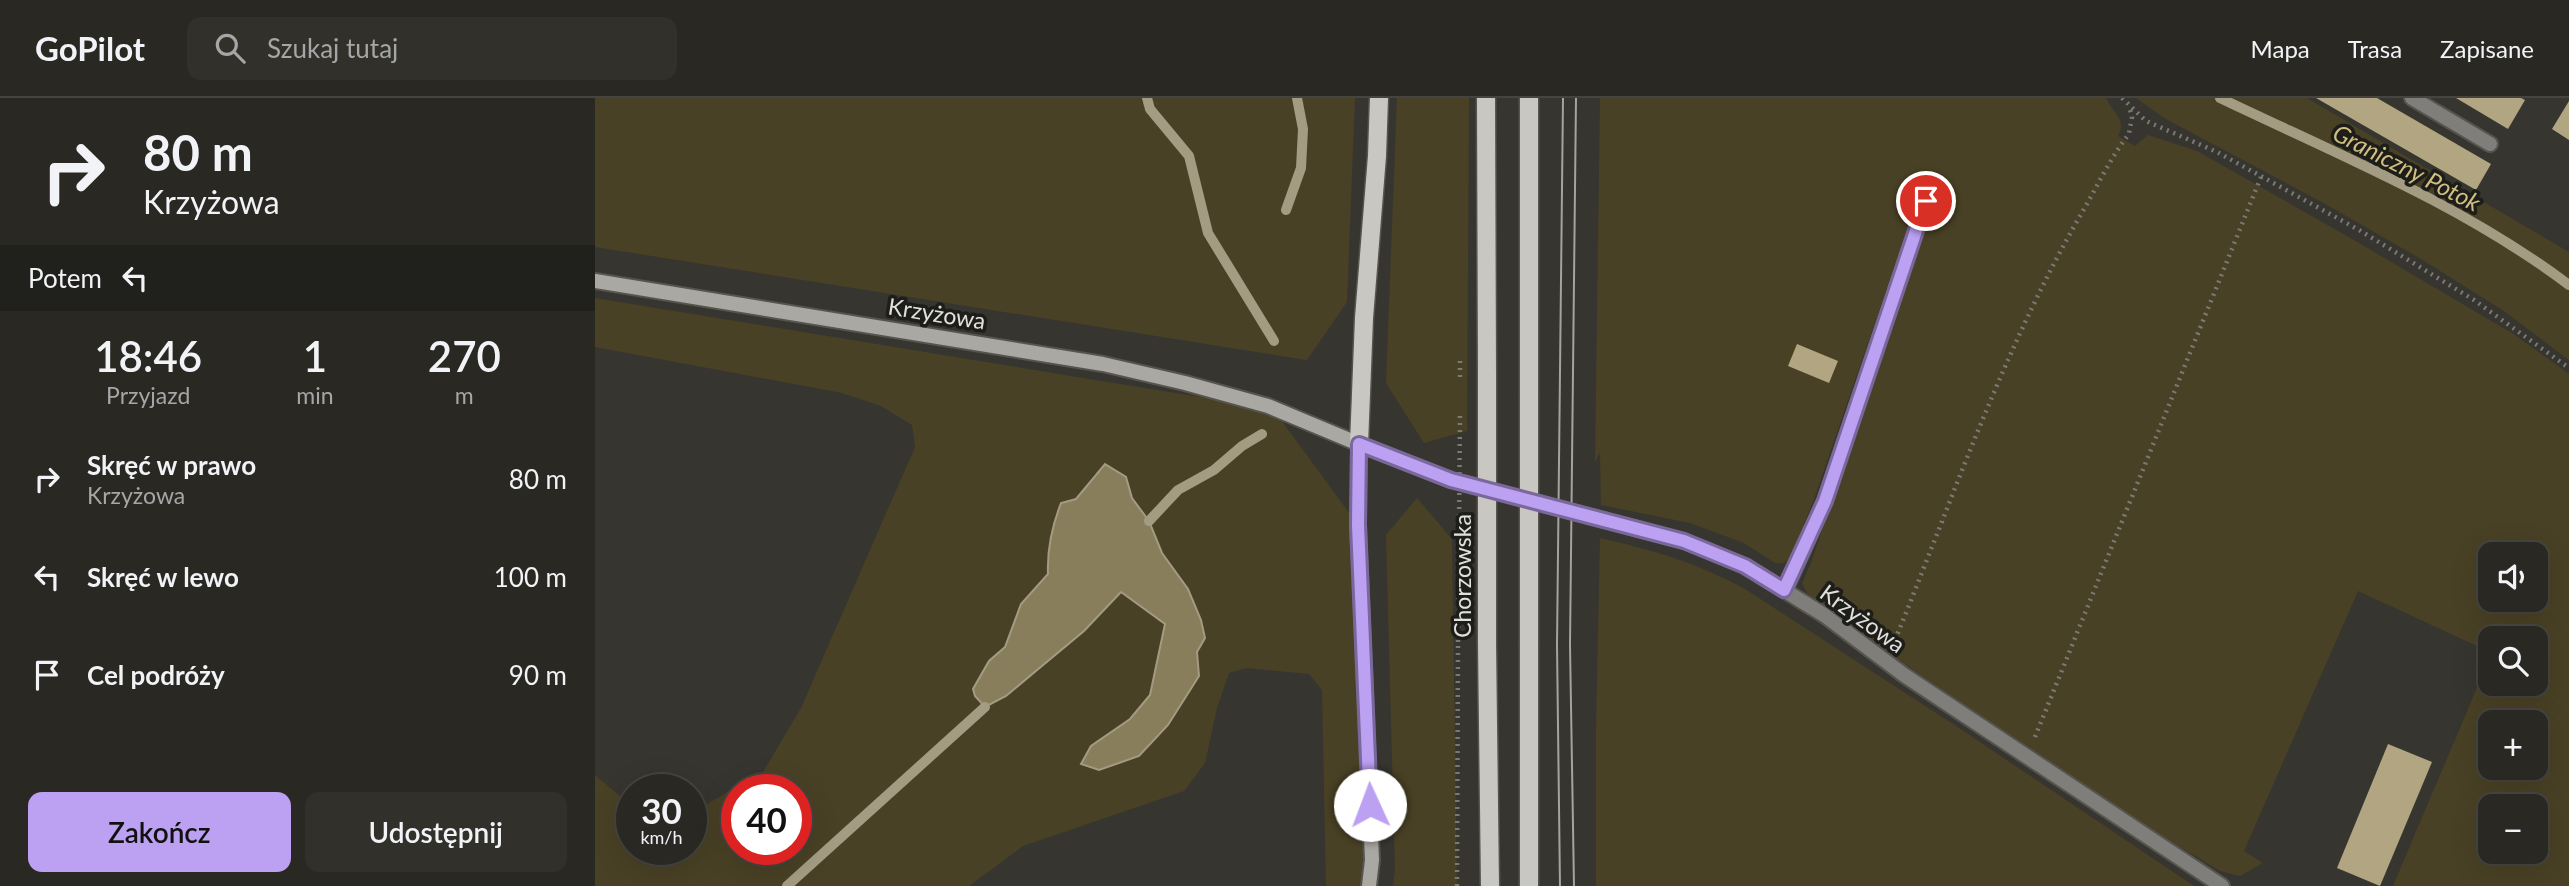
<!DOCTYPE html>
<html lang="pl">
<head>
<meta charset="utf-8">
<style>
	body { margin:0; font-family:Lato,sans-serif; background:#31302b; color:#f1f3f6; height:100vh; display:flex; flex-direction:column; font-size:26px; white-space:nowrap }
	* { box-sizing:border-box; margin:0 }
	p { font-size:23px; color:#a5a6a6 }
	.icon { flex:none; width:38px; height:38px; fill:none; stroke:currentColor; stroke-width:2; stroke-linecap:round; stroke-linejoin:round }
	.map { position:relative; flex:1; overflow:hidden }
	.panel { display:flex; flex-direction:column; background:#292823; width:595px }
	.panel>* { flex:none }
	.top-card { background:#292823; color:#f1f3f6; overflow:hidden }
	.tools { position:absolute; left:1883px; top:444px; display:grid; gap:14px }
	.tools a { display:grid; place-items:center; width:70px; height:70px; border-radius:14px; background:#292823; box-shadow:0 7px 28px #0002,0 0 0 2px #454441; font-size:35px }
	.speed { position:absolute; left:21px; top:676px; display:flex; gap:14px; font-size:35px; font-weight:700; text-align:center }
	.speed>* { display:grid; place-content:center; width:91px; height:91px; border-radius:50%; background:#292823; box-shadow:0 7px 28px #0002,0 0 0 2px #454441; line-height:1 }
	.speed small { font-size:18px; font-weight:400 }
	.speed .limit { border:10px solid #d22; background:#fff; color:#111 }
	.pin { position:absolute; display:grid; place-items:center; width:60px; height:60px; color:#fff; margin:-30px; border:4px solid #fff; border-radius:50%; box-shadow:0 2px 7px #0007 }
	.me { position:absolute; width:77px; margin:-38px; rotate:358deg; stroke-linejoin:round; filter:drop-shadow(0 0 5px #0008) }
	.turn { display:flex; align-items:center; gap:24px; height:147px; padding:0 28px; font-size:32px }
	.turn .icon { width:91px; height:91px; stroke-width:2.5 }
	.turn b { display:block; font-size:49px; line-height:60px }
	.then { display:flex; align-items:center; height:66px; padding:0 28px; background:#0003; gap:14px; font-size:26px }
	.eta { display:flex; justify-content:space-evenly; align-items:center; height:119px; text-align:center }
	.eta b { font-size:42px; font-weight:600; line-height:49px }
	.cta { display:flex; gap:14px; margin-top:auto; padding:14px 28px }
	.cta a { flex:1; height:80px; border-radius:14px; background:#bca0f2; color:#111; font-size:28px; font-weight:600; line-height:80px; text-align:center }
	.cta a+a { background:#31302b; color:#f1f3f6 }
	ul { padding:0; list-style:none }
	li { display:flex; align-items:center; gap:21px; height:98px; padding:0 28px }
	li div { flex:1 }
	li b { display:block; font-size:26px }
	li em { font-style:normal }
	header { display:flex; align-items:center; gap:42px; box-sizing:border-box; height:98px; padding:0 35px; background:#292823; border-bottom:2px solid #454441 }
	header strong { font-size:33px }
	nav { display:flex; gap:38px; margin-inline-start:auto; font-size:24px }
	.search { width:490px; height:63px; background:#31302b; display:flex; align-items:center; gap:18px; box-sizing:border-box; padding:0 24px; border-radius:14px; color:#a5a6a6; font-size:26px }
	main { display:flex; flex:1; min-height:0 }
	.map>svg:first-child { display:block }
</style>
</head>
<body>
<header>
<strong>GoPilot</strong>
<div class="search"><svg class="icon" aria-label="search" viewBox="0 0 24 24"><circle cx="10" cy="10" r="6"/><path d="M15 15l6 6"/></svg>Szukaj tutaj</div>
<nav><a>Mapa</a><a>Trasa</a><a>Zapisane</a></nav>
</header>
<main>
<section class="panel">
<div class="top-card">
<div class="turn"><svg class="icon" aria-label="right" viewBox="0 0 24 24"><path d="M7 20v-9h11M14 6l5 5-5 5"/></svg><div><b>80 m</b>Krzyżowa</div></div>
<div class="then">Potem<svg class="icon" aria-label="left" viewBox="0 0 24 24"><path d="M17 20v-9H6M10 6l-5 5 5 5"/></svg></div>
</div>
<div class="eta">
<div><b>18:46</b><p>Przyjazd</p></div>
<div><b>1</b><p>min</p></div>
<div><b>270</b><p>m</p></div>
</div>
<ul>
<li><svg class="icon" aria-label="right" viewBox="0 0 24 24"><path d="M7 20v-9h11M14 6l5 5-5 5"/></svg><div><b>Skręć w prawo</b><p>Krzyżowa</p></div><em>80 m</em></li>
<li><svg class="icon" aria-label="left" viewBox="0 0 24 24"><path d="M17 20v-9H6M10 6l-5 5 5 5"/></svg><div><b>Skręć w lewo</b></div><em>100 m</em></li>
<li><svg class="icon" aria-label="arrive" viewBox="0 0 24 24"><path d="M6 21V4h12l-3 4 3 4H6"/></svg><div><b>Cel podróży</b></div><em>90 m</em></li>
</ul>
<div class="cta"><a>Zakończ</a><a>Udostępnij</a></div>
</section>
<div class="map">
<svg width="1974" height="788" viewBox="0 0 1974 788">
	<rect width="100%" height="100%" fill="#37352f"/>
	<g fill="#494125" fill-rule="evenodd">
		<path d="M0 0H760L752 204 712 262 0 149Z"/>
		<path d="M802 0H874L872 333 829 345 791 285Z"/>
		<path d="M1005 0H1511C1518 15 1532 22 1523 38L1540 48 1553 37 1602 53 1759 142 1920 237 1974 276V788H1798L1895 559V586H1941V541H1895V554L1763 493 1649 753 1668 765 1645 778 1625 773 1529 715 1320 573 1212 495 1207 485 1216 465 1337 105 1323 100 1218 404 1195 460 1189 465H1180L1149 445 1095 425 1006 407 1005 355 1000 364ZM1895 457H1941V502H1895ZM1895 625H1941V670H1895ZM1895 709H1941V754H1895Z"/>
		<path d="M1541 0H1712L1974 154V262L1909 213 1826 161 1725 103 1569 20Z"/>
		<path d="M0 200 678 311 763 427 774 788H731L727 592 714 576 651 570 634 575 622 610 610 665 589 693 428 748 374 788H0V677L33 705H37V751H96V706H112L168 674 206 610 320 349 317 327 286 308 247 295 0 249ZM518 373 531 379 537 400 554 423 567 455 593 491 606 522 602 554 604 578 496 648 535 621 555 597 570 526 525 494C488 534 439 584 390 609L392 569 394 563 410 549 426 506 453 476C451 442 481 404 499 376ZM142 691H201V751H142Z"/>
		<path d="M822 400 857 441 862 788H798L800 773 791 437Z"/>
		<path d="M1005 440C1058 452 1102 465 1150 491L1358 626 1599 788H1001V632Z"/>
	</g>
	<path fill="#897e5b" stroke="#a39b82" stroke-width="2" d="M510 366 531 379 537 400 554 423 567 455 593 491 606 522 610 540 602 554 604 578 573 627 544 658 504 672 486 666 496 648 535 621 555 597 570 526 526 494 489 533 411 598 390 609 380 598 378 591 394 563 410 549 426 506 453 476C452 452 457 428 466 405L481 401Z"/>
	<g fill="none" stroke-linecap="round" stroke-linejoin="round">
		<g stroke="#a39b82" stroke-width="10">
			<path d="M552 0 555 11 594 58 613 135 679 243"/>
			<path d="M1625 0C1744 57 1868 107 1974 187"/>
			<path d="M691 112 706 70 708 31 702 0"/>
			<path d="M554 423 583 392 619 372 647 348 667 336"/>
			<path d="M192 788 390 609"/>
		</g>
	</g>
	<g fill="#b1a681">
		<path d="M1721 0H1782L1896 66 1881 92Z"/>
		<path d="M1861 0H1926L1930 2 1913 31Z"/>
		<path d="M1974 3V42L1957 31Z"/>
		<path d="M1202 246 1243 263 1234 285 1193 268Z"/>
		<path d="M1793 646 1837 664 1785 788 1742 770Z"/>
	</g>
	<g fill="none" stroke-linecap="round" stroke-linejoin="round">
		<g stroke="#56544e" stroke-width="18">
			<g id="lane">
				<path d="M1817 0 1895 46"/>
				<path d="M1190 492 1230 403 1331 103"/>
			</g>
		</g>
		<g stroke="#56544e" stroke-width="18">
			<path id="street" d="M764 346 856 382 1089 443 1150 468 1229 517 1309 577 1627 788"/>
		</g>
		<g stroke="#56544e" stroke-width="18">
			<path id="secondary" d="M0 183 508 266 590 285 673 308 764 346 763 427 777 762 774 788"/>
		</g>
		<g stroke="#56544e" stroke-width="21">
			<g id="primary">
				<path d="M891 0 892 276"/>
				<path d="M934 0V297"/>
				<path d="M764 346 769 220 782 58 784 0"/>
				<path d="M892 545 895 788"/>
				<path d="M934 546V788"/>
			</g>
		</g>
		<g stroke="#7b7974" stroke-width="4.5" stroke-dasharray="2 5" stroke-linecap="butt">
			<path d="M1527 0 1551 23 1622 54 1764 132 1879 202 1974 270"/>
			<path d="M1300 542C1358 400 1408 252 1485 118 1501 91 1515 60 1534 36L1537 19 1534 8"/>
			<path d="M1440 639 1666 79"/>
			<path d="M862 788 863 544"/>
		</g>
		<use href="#lane" stroke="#7f7e7b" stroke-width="14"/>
		<use href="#street" stroke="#7f7e7b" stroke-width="14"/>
		<use href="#secondary" stroke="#a9a8a2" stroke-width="14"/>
		<use href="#primary" stroke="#c9c7c1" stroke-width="18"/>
		<g stroke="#a4a39e" stroke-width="2">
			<path d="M965 788 962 547 968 0"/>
			<path d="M979 788 975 547 981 0"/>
		</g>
		<g stroke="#56544e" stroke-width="21" stroke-linecap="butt">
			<g id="primary-bridge">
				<path d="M892 545V276"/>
				<path d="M934 546V297"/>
			</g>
		</g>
		<g stroke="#7b7974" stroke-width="4.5" stroke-dasharray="2 5" stroke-linecap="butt">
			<path d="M865 279V262"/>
			<path d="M863 544 865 316"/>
		</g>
		<use href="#primary-bridge" stroke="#c9c7c1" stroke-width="18"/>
	</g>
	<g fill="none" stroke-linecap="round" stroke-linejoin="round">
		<g stroke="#7a689d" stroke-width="18">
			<path id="route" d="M775 707 763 427 764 346 856 382 1089 443 1150 468 1189 492 1230 403 1331 103"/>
		</g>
		<use href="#route" stroke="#bca0f2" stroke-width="12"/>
	</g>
	<g text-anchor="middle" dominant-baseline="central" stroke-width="7" stroke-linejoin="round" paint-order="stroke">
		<g font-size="23" fill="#e1e0dc" stroke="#1d1d1a">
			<text transform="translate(342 215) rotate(9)">Krzyżowa</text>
			<text transform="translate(867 478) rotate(-90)">Chorzowska</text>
			<text transform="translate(1268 520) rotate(36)">Krzyżowa</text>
		</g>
		<g font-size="24" font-style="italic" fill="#d1bf81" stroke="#1d1d1a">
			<text transform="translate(1812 69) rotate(27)">Graniczny Potok</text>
		</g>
	</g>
</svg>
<div class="tools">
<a><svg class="icon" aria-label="sound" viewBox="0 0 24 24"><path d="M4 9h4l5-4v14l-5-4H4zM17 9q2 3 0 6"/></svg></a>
<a><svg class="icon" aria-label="search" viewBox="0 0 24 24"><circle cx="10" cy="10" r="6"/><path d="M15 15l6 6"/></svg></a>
<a>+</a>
<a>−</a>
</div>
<div class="speed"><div>30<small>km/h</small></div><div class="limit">40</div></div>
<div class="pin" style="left:1331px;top:103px;background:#d93025"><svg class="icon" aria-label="arrive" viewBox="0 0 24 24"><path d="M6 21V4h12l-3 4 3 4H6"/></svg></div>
<svg class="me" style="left:775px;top:707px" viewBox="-20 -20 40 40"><circle r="19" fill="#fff"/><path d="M0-13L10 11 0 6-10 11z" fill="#bca0f2"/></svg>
</div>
</main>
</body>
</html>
